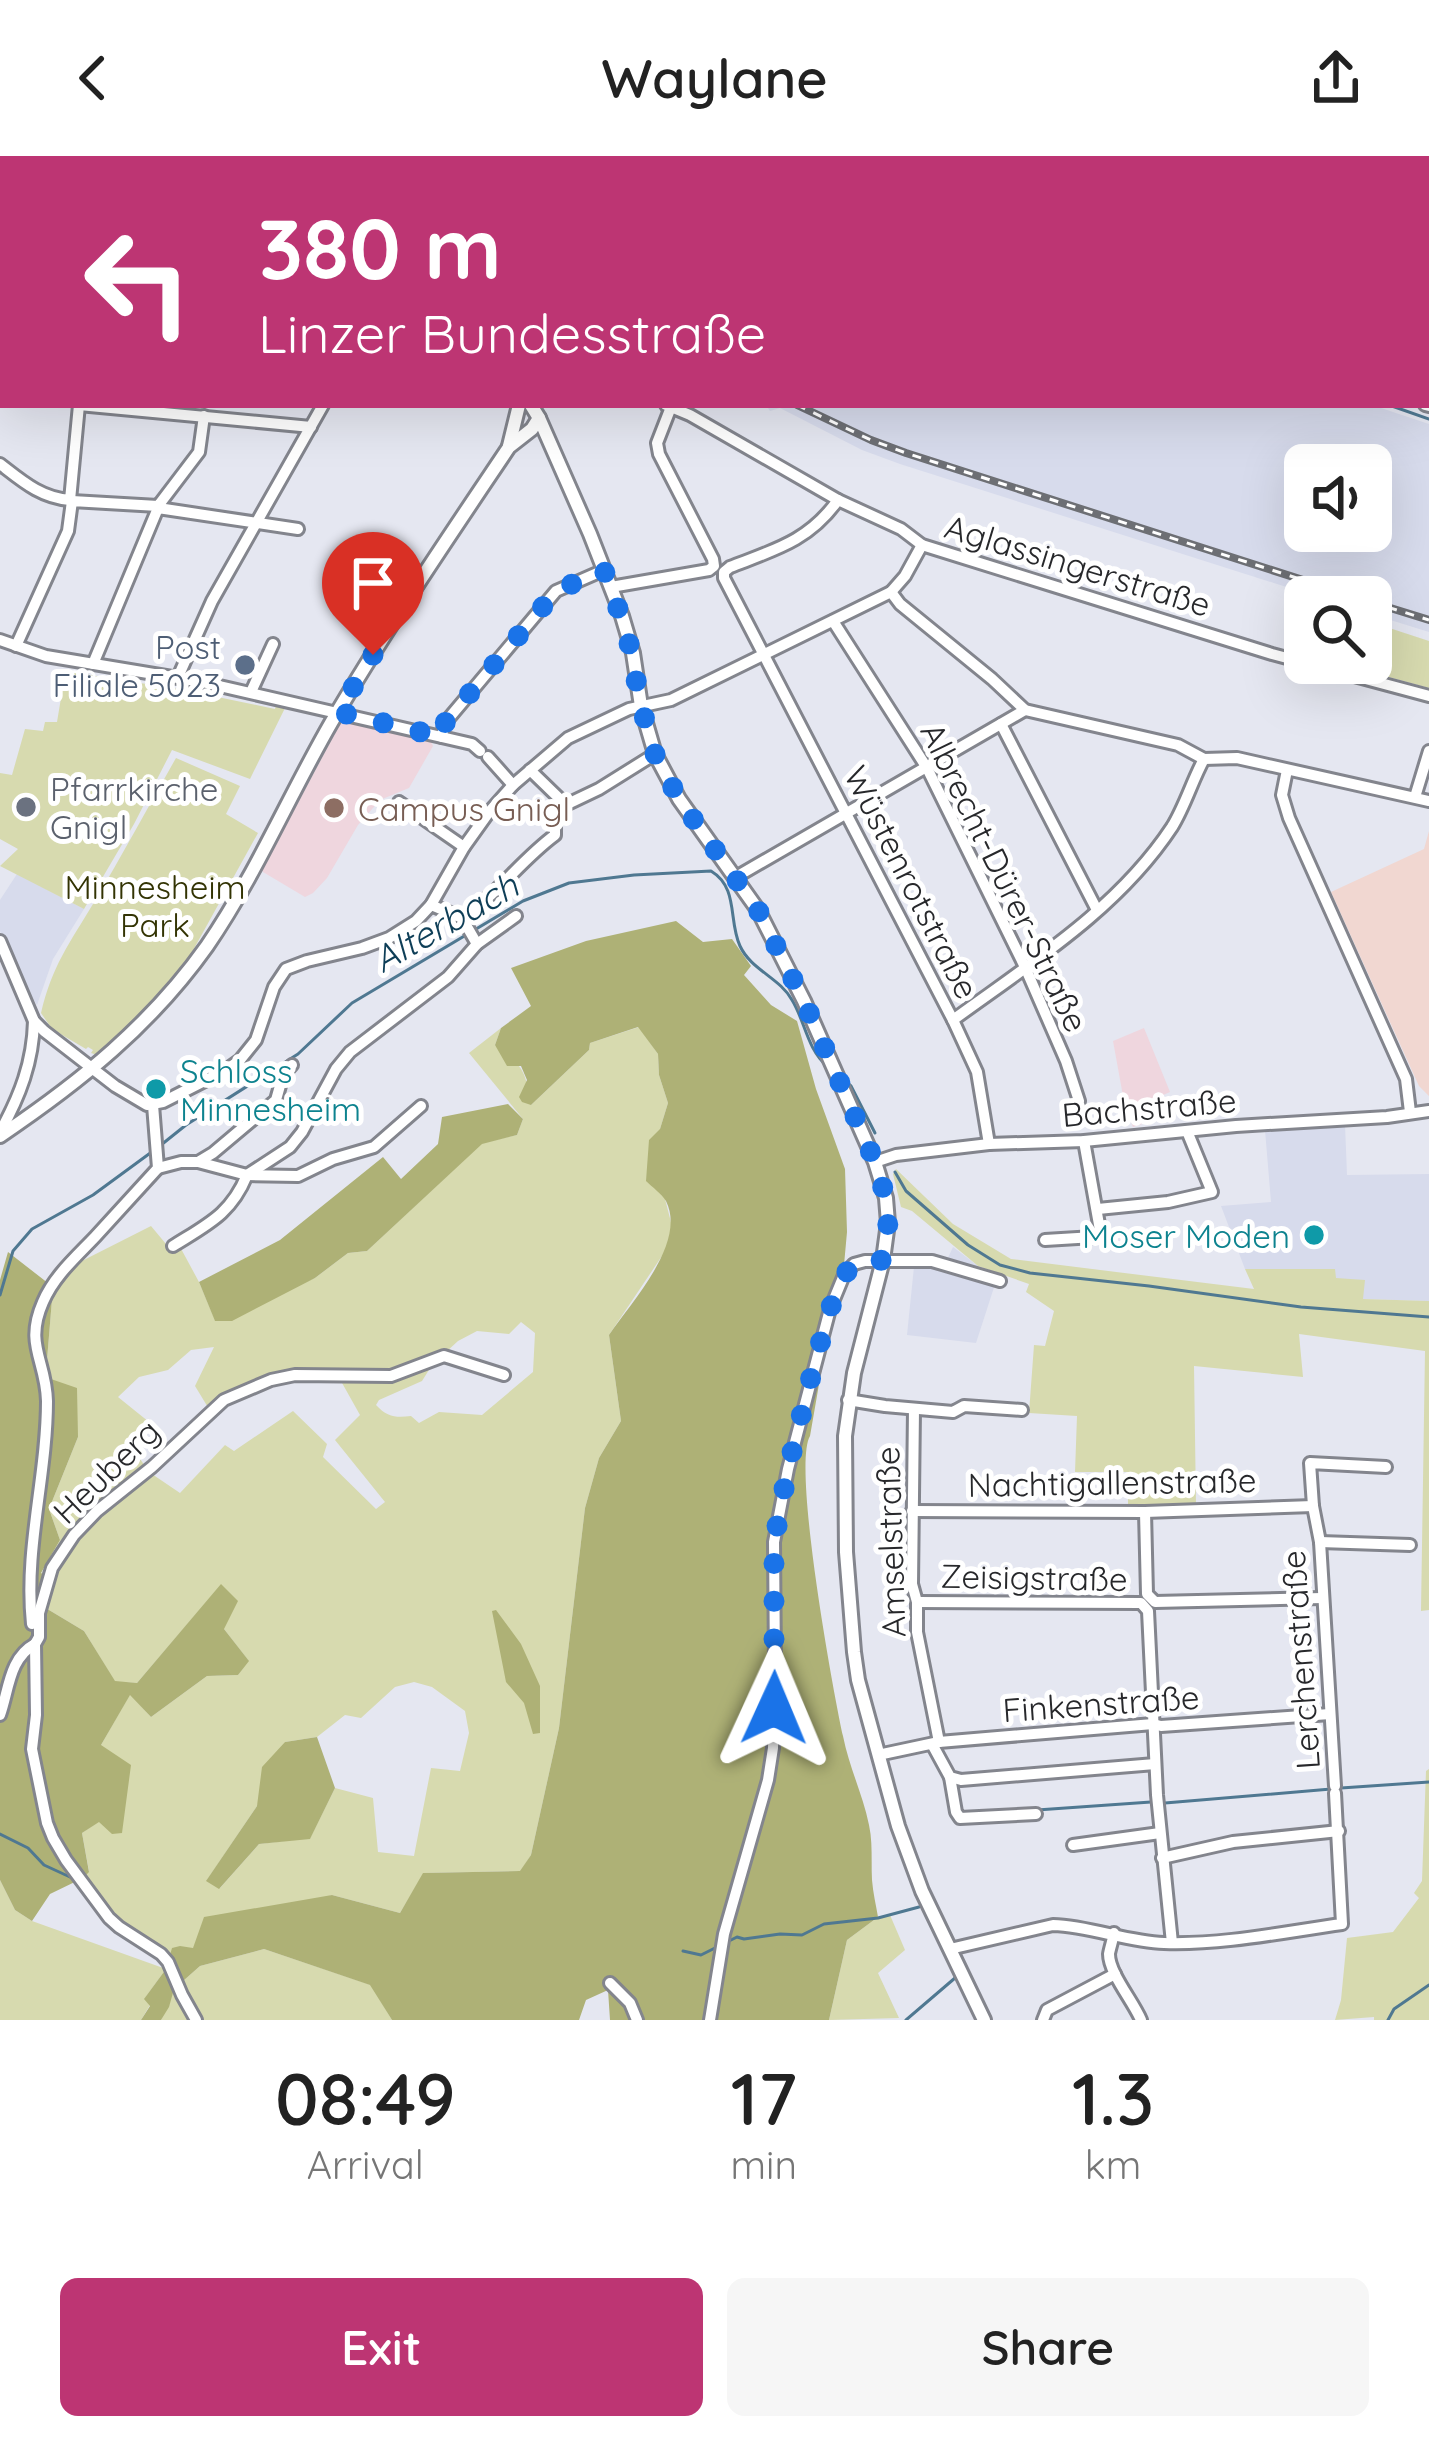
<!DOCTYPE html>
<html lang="en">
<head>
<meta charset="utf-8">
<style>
	body { margin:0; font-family:Quicksand,sans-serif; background:#f6f6f6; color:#222; height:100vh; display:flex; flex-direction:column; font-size:45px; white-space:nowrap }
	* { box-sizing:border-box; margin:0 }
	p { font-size:39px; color:#767676 }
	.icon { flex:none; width:66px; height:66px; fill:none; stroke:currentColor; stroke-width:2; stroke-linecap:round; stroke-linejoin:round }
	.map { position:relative; height:1864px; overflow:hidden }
	.drawer { display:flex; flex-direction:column; background:#fff; flex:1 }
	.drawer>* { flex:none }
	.banner { position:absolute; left:0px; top:0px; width:1431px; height:252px; box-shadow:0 12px 48px #0002; background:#bd3573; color:#fff; overflow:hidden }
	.tools { position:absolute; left:1284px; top:288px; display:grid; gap:24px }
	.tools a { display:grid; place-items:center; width:108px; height:108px; border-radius:18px; background:#fff; box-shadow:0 12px 48px #0002; font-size:60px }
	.pin { position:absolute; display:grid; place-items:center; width:102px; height:102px; color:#fff; margin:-123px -51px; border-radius:50% 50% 50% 0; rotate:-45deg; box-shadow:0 0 12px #0007 }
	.pin .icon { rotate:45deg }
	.me { position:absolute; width:132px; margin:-66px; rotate:1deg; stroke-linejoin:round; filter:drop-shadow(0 0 9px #0008) }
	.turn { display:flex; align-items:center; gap:42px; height:252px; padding:0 60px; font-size:54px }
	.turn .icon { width:156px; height:156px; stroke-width:2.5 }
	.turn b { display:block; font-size:84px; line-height:102px }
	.eta { display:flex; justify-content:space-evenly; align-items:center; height:204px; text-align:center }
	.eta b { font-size:72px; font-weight:600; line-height:84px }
	.button { display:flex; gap:24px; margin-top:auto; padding:24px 60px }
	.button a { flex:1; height:138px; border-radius:18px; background:#bd3573; color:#fff; font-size:48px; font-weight:600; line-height:138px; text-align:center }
	.button a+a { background:#f6f6f6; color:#222 }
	header { display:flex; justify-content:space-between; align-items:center; height:156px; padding:0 60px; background:#fff; font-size:54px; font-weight:600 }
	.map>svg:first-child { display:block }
</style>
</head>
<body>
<header><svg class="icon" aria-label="back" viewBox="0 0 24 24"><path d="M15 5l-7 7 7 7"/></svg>Waylane<svg class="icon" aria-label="share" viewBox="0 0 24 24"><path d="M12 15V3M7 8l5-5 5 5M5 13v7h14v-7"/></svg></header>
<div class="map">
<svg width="1429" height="1864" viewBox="0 0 1429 1864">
	<rect width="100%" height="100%" fill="#e5e7f1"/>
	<path fill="#f1d7d1" d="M1429 675V940L1419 930 1331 736 1424 693Z"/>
	<g fill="#d7dbec" fill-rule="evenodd">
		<path d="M766 249H1372L1429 268V476L1371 458V441H1317L1299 435 900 308 862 294 780 252 770 255ZM1305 309H1371V375H1305Z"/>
		<path d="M17 718 84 753 53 803 37 849 23 829 0 775V744Z"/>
		<path d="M1345 968 1347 1019 1429 1018V1145L1363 1143 1335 1122V1113H1245L1221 1050 1271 1046 1265 974Z"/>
		<path d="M953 1091 978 1110 998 1119 976 1187 907 1179 915 1101 947 1104Z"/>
	</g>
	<g fill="#efd6de">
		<path d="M342 564 428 580 433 590 409 632 380 644 358 669 327 722 313 737 305 741 263 716 260 709 300 643Z"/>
		<path d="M1144 872 1170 936 1161 940 1164 950 1159 952 1160 956 1142 959 1145 967 1133 971 1125 951 1113 885Z"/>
	</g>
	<g fill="#d7daaf" fill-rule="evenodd">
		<path d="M1371 466 1429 485V532L1337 507H1371Z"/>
		<path d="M65 515 184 534 275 553 277 546 286 550 250 623 172 594 134 668 84 753 0 710 18 693 0 683V617L12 619 25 573 43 575 45 566H57L62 536 59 533Z"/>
		<path d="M176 602 240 630 226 658 258 677 191 798 136 865 103 896 97 899 91 897 93 894 88 891 86 893 52 873 41 857C52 810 69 788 93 748 122 700 148 651 176 602Z"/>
		<path d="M639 871 658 898 659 919 668 947 660 973 665 1043 672 1070 666 1094 609 1179 621 1265 599 1302 585 1352 559 1572 531 1699 521 1715 424 1717 400 1757 332 1739 169 1801 113 1761 83 1722 89 1715 82 1677 99 1665 101 1589 130 1538 151 1561 207 1520 238 1519 248 1504 224 1473 221 1429 137 1527 115 1526 84 1475 44 1451 41 1418 60 1384 49 1353 78 1281 46 1216 53 1131 70 1111 151 1070 171 1094 179 1089 199 1126 215 1164 315 1122 348 1097 367 1095 482 987 517 979 523 963 469 897 501 872 495 889C524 911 525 913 531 949L589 894 590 887ZM521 1166 535 1177 533 1216 482 1259 439 1256 419 1267 411 1260C396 1262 387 1261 376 1249L379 1244 422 1225 432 1209 458 1185 477 1175 509 1178ZM214 1191 195 1230 209 1253 297 1217 337 1218 360 1259 335 1284 385 1346 376 1353 323 1301 327 1288 293 1255 234 1295 225 1289 180 1337 149 1316 134 1294 149 1266 118 1241 139 1221 168 1214 191 1194ZM414 1526 432 1531 465 1555 469 1577 460 1615 431 1612 414 1700 378 1696 373 1642 335 1632 310 1682 259 1688 220 1732 207 1724 257 1650 285 1586 317 1581 345 1559 361 1562 395 1531Z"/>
		<path d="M896 1013 953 1068 1011 1103 1254 1133 1245 1113H1335L1336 1122 1365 1124 1363 1143 1429 1145V1454L1421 1455 1425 1195 1299 1178 1303 1221 1194 1210 1196 1349 1128 1351V1316H1075L1077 1260 1029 1257 1034 1189 1045 1190 1054 1155 1026 1136 1029 1128 978 1110 912 1055 901 1051 893 1018Z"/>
		<path d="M1429 1613V1864H1374V1861L1335 1864 1341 1844 1347 1782 1393 1776 1419 1742 1414 1737 1422 1725 1426 1615Z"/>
		<path d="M0 1724 15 1754 32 1765 166 1813 145 1842 150 1849 141 1864H0Z"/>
		<path d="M890 1759 905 1794 878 1817 899 1862 829 1864 847 1784 878 1761Z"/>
		<path d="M264 1793 371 1829 392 1864H161L174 1833 200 1810Z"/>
	</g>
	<g fill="#aeb176">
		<path d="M676 765 703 786 732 783 751 810 744 819 771 849 797 865 816 933 845 1013 847 1076 842 1131 822 1187V1211L810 1280C792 1310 833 1535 843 1580 849 1611 863 1639 869 1669 873 1687 871 1706 872 1724 873 1737 876 1749 878 1761L847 1784 829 1864H610L608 1834 586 1844 579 1864H392L370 1829 264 1793 200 1810 174 1833 169 1851 161 1864H141L150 1850 144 1843 166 1813 172 1792 180 1790 193 1792 204 1761 332 1739 400 1757 423 1717 520 1715 531 1699 559 1572 585 1352 599 1302 621 1265 609 1179C632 1145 687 1087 666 1045 662 1038 652 1031 646 1025L649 984 660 973 668 947 659 919 658 898 638 871 590 887 589 894 531 949 522 946 519 941 527 924 521 910H507L495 889 501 872 531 850 511 812 586 785Z"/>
		<path d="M508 948 523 963 517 979 482 988 367 1095 348 1097 315 1122 232 1165H215L199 1126 280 1084 383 1001 401 1023 438 988 442 961Z"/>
		<path d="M8 1096 53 1131 46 1216 48 1222 77 1232 78 1281 49 1353 60 1384 41 1417 54 1426 44 1451 84 1475 115 1525 137 1527 221 1428 238 1445 224 1473 249 1505 238 1519 207 1520 151 1561 130 1539 101 1589 131 1609 122 1677 112 1678 99 1666 82 1677 89 1716 83 1722 50 1738 32 1765 15 1754 0 1724V1124Z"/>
		<path d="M496 1454 521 1488 540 1530V1577L533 1578 524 1547 506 1526 492 1455Z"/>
		<path d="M317 1581 335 1632 310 1683 259 1688 219 1733 206 1725 257 1650 262 1611 285 1586Z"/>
	</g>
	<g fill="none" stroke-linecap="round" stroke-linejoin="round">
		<g stroke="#4f7891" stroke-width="3">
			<path d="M1080 0 1084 3"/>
			<path d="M1389 249 1429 263"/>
			<path d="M843 923 851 930 875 977"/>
			<path d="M161 989 186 969 298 898 352 847 523 745 569 727 634 719 711 715C739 732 728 764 740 790 751 814 780 822 792 844 805 865 807 893 827 910"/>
			<path d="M895 1016 906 1035 968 1089 1000 1109 1030 1117 1149 1130 1301 1151 1429 1161"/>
			<path d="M0 1139 13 1095 32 1073 93 1039 153 995"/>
			<path d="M1341 1632 1429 1626"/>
			<path d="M1165 1647 1331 1633"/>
			<path d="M1037 1654 1151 1646"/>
			<path d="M0 1678 28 1692 44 1709 70 1721"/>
			<path d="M729 1785 737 1781 744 1783 780 1778 802 1779 824 1768 878 1762 919 1751"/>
			<path d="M683 1795 701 1799 715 1792"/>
			<path d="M906 1864 955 1822"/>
			<path d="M1388 1864 1394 1853 1429 1829"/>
		</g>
		<g stroke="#83858d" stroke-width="16">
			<g id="minor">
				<path d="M99 0V3"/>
				<path d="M1255 3 1257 0"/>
				<path d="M1400 3 1402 0"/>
				<path d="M0 4 3 0"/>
				<path d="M0 129 3 130"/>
				<path d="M79 249 311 271"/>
				<path d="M666 249 690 259 838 344 901 373 922 389 1272 498 1429 540"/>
				<path d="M1425 249 1429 250"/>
				<path d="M0 308C22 325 41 342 70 344L79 249"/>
				<path d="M838 344C809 385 774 394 730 411L724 416V422L953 864 977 916 989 988"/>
				<path d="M373 400 418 429"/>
				<path d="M611 431 709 414 714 410 713 403 659 298 657 287 671 251"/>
				<path d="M891 436 900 448 992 523 1025 554 1178 589 1204 603 1237 602 1429 645"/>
				<path d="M833 465 927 612 1025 811 1066 905 1079 945"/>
				<path d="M0 484 46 500 202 526 472 588 480 595"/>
				<path d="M16 490 68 375 72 345 158 350 199 296 204 260"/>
				<path d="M93 508 158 352 298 373"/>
				<path d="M178 521 212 445 323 249"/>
				<path d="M251 536 273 488"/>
				<path d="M1001 568 1097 754"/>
				<path d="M442 581 444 568 556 435 604 414"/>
				<path d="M488 601 513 629"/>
				<path d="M530 614 565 648"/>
				<path d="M1287 614 1282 639 1289 662 1406 923 1410 956"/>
				<path d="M1415 641 1429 595"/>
				<path d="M399 646 464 691"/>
				<path d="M736 721 1025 554"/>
				<path d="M431 749 462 762 477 788"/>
				<path d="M462 762C497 739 521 704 555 679V654L599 633 655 598"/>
				<path d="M0 785 34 865 44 875 115 930 147 949 163 946 226 914 240 904 256 884 274 831 286 813 307 805 362 792 389 782 416 765 431 749 464 691 489 656 513 629 568 582 629 553 671 544 891 436 905 420 922 389"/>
				<path d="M953 864C1031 807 1118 753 1172 671 1185 650 1192 625 1204 603"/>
				<path d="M0 976C20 940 33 906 34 865"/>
				<path d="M198 1006 213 997 276 944 283 919 292 909"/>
				<path d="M875 1006 896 999 989 988 1084 985 1236 970 1387 961 1429 955"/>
				<path d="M158 1012 181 1006H198L247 1019 298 1020 333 1003 374 991 421 950"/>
				<path d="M247 1019 290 991 302 976 336 913 350 896 448 821 477 788 516 760"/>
				<path d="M1098 1053 1168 1046 1212 1036 1187 975"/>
				<path d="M1045 1084 1094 1081 1100 1074 1084 985"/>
				<path d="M173 1090C208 1068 231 1058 247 1019"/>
				<path d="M848 1244 885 1250 953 1256 964 1250 1022 1254"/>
				<path d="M914 1253 912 1428 917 1446V1476L939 1586"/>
				<path d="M912 1355 1145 1356 1313 1350"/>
				<path d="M1145 1356 1147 1438 1155 1446 1322 1442"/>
				<path d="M1320 1386 1410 1389"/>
				<path d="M917 1446 1141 1447 1148 1455 1157 1639 1172 1787"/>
				<path d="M32 1468C24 1393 47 1320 47 1245 46 1204 24 1189 43 1146 54 1120 76 1101 95 1081 116 1058 137 1035 158 1012L153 949"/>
				<path d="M0 1559C9 1534 9 1502 35 1488"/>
				<path d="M932 1588 950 1621 961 1624 1155 1608"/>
				<path d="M878 1599 939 1586 1153 1568 1161 1570 1330 1558"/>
				<path d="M950 1621 956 1656 960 1662 1036 1658"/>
				<path d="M1335 1630 1320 1386 1313 1350 1310 1307 1386 1311"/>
				<path d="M1073 1689 1160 1677"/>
				<path d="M1162 1702 1233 1686 1339 1675"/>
				<path d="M1114 1777C1114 1779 1109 1796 1109 1798 1109 1817 1133 1845 1141 1864"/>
				<path d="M950 1793 1053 1769C1091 1770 1127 1786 1164 1787 1223 1789 1284 1776 1342 1768L1335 1637"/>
				<path d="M610 1827 630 1847 637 1864"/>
				<path d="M196 1864 182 1839 168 1806 161 1798 119 1771 109 1762 66 1704 53 1682 47 1667 32 1593 36 1559 35 1488 39 1481V1457L52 1412 74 1379 97 1355 152 1311 224 1244 271 1224 295 1219 391 1220 444 1200 504 1219"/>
				<path d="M710 1864 724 1778 768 1624 773 1592 775 1512 774 1386 788 1313 830 1153 844 1119 854 1108 865 1105H932L1000 1125"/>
				<path d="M1043 1864 1047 1854 1115 1818"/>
			</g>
		</g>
		<g stroke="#83858d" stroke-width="18">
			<g id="major">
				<path d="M447 0 448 3"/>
				<path d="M531 249 539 262 590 378 622 460 633 497 641 550 655 598 679 643 758 754 804 845 875 1006 886 1042 888 1067 883 1104 854 1217 845 1280 846 1396 854 1496 858 1524 898 1670 922 1735 984 1864"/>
				<path d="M509 290 519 249"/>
				<path d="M0 980C80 926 151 869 207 790 255 720 289 640 331 567 386 473 448 382 509 291L532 273 539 262"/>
			</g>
		</g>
		<use href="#minor" stroke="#fff" stroke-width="10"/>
		<use href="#major" stroke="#fff" stroke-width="12"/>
		<g stroke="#6d6f74" stroke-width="8">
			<g id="rail">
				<path d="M359 0 366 3"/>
				<path d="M393 0 401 3"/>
				<path d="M1428 246H1429"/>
				<path d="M797 249 871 284 906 297 1356 441"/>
				<path d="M1371 446 1429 464"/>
			</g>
		</g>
		<use href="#rail" stroke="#fff" stroke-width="3" stroke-dasharray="9" stroke-linecap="butt"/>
	</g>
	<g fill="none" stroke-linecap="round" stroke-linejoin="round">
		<path stroke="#1a73e8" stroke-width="21" stroke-dasharray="0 37.8" d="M373 499 338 556 442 581 444 568 556 435 604 414 627 477 641 550 655 598 679 643 758 754 804 845 875 1006 886 1042 888 1067 883 1104 854 1108 844 1119 830 1153 814 1209 788 1312 774 1386V1552"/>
	</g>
	<circle fill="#5c6f8a" stroke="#fff" stroke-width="4.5" cx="245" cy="509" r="12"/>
	<circle fill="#6b7280" stroke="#fff" stroke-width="4.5" cx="26" cy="651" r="12"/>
	<circle fill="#8d6e63" stroke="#fff" stroke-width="4.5" cx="334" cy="652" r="12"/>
	<g fill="#0f9aa8" stroke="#fff" stroke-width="4.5">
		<circle cx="156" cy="933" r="12"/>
		<circle cx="1314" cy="1079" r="12"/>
	</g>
	<g text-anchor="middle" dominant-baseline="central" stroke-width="10" stroke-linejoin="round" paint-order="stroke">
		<g font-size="33" fill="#27282b" stroke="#fff">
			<text transform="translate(1078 409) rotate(17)">Aglassingerstraße</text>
			<text transform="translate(1005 721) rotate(64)">Albrecht-Dürer-Straße</text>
			<text transform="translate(912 726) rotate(63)">Wüstenrotstraße</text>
			<text transform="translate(1149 951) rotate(-5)">Bachstraße</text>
			<text transform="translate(106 1315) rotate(-44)">Heuberg</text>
			<text transform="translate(1112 1326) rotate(-1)">Nachtigallenstraße</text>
			<text transform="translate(890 1386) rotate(-92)">Amselstraße</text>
			<text transform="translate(1034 1421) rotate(1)">Zeisigstraße</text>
			<text transform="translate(1300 1504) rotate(-94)">Lerchenstraße</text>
			<text transform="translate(1101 1547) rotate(-4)">Finkenstraße</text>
		</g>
		<g font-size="33" fill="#4e5e75" stroke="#fff" text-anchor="end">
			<text x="221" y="490">Post<tspan x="221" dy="38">Filiale 5023</tspan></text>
		</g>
		<g font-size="33" fill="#5b616d" stroke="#fff" text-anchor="start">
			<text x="50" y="632">Pfarrkirche<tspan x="50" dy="38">Gnigl</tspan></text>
		</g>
		<g font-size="33" fill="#785e54" stroke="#fff" text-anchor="start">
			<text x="358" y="652">Campus Gnigl</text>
		</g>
		<g font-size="33" fill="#333404" stroke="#fff">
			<text x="155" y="730">Minnesheim<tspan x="155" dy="38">Park</tspan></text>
		</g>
		<g font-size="33" fill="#0d838f" stroke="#fff" text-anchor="start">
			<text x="180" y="914">Schloss<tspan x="180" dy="38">Minnesheim</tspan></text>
			<text x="1290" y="1079" text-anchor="end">Moser Moden</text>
		</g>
		<g font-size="36" font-style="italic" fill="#0e3e57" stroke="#fff">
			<text transform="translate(445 766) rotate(-30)">Alterbach</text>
		</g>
	</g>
</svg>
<div class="tools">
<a><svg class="icon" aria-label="sound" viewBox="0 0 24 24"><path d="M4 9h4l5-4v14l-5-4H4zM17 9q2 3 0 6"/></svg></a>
<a><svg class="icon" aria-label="search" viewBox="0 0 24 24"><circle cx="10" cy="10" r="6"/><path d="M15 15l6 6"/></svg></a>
</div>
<div class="pin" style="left:373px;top:499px;background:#d93025"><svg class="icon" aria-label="arrive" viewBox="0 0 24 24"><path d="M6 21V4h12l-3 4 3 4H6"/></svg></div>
<svg class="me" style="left:774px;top:1552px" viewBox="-20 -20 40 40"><path d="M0-17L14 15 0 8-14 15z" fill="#1a73e8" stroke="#fff" stroke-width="4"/></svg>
<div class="banner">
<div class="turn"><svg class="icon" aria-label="left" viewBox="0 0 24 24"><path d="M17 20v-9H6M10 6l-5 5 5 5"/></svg><div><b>380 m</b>Linzer Bundesstraße</div></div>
</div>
</div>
<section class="drawer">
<div class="eta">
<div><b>08:49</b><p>Arrival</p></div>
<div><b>17</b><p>min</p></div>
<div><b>1.3</b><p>km</p></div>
</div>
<div class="button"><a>Exit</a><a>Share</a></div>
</section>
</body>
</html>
